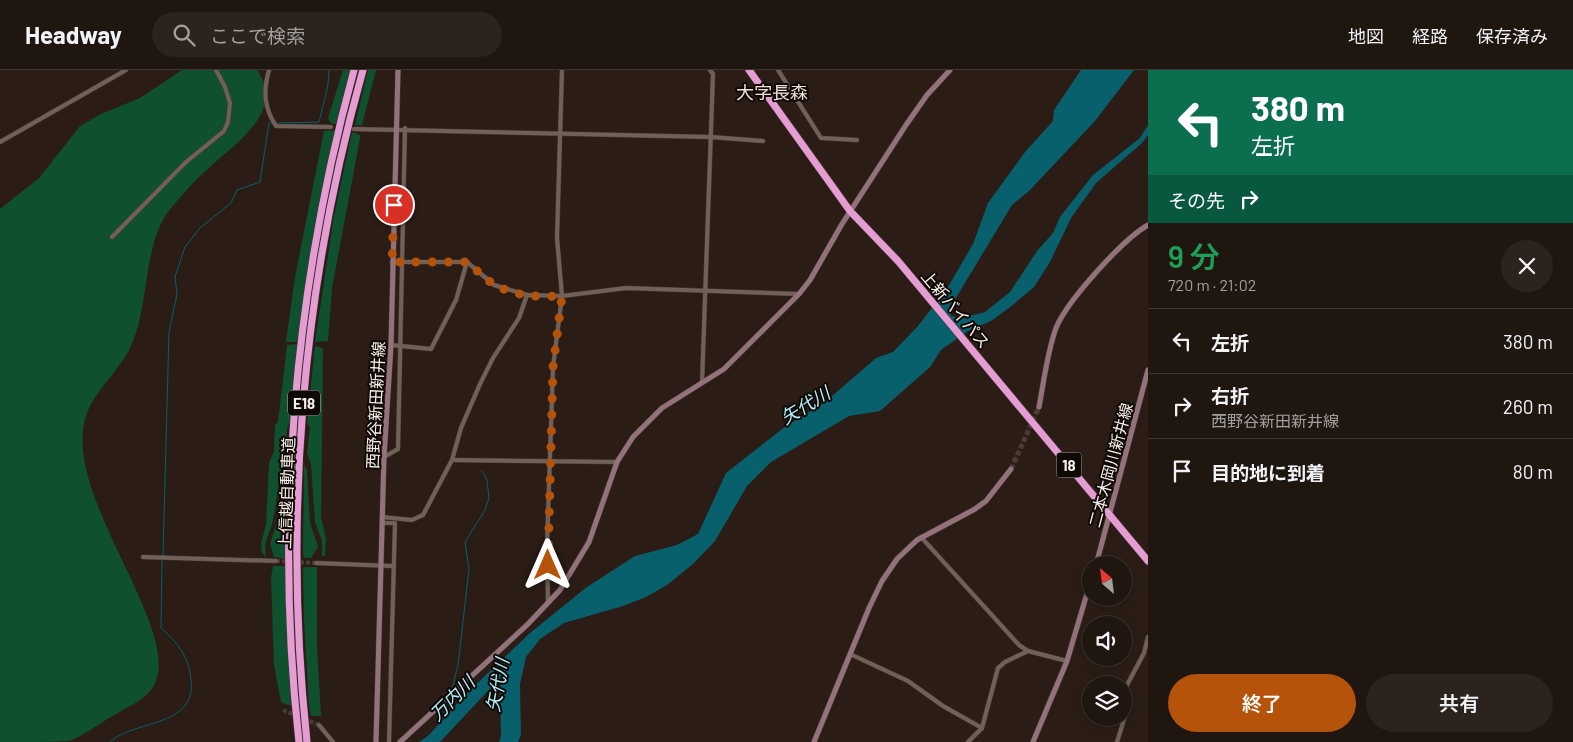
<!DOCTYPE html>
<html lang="ja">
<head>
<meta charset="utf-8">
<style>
	body { margin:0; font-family:Barlow,"Noto Sans JP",sans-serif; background:#2d231e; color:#f1f3f6; height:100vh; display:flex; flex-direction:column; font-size:19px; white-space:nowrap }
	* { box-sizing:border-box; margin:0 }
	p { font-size:16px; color:#a29f9f }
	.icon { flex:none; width:28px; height:28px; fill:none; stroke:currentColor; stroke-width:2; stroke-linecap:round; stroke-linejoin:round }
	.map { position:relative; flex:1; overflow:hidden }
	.panel { display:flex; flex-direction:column; background:#201610; width:425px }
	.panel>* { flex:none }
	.guide { background:#0b6e4f; color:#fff; overflow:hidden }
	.needle { width:32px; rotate:332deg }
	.controls { position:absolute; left:1082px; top:486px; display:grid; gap:10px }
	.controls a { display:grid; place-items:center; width:50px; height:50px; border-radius:50%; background:#201610; box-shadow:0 2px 12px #0003,0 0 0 1px #3d3530; font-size:25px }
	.pin { position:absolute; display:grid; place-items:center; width:42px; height:42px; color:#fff; margin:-21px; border:2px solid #fff; border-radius:50%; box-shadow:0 1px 5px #0007 }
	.me { position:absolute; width:55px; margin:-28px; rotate:0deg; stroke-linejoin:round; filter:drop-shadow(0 0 4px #0008) }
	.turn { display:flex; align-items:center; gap:18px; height:105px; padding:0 20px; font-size:22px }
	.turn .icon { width:65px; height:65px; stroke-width:2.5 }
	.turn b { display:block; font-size:35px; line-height:42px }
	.then { display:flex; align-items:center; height:48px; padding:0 20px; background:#0003; gap:10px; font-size:19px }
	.round { display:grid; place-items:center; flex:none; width:52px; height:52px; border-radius:26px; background:#2d231e }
	.summary { display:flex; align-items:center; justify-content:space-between; height:85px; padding:0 20px }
	h1 { font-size:30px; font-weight:600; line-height:38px; color:#1e9e55 }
	.primary-button { display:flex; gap:10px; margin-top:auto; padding:10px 20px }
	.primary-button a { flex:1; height:58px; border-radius:30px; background:#b45309; color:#fff; font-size:20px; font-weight:600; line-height:58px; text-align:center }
	.primary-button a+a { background:#2d231e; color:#f1f3f6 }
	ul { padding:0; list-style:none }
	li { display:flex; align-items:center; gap:15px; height:65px; padding:0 20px; border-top:1px solid #3d3530 }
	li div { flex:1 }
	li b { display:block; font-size:19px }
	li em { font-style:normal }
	header { display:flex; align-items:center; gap:30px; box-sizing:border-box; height:70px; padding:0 25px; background:#201610; border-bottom:1px solid #3d3530 }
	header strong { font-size:24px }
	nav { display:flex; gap:28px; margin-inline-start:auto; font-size:18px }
	.search { width:350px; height:45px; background:#2d231e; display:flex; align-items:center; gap:12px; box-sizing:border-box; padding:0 18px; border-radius:28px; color:#a29f9f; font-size:19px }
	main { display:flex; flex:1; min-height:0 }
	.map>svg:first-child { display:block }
</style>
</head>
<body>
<header>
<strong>Headway</strong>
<div class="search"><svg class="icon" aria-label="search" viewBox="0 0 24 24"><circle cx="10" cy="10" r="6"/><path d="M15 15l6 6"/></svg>ここで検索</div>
<nav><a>地図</a><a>経路</a><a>保存済み</a></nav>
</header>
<main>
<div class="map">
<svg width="1148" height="672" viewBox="0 0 1148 672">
	<rect width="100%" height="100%" fill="#2b1d16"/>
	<g fill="#0f502f">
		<path d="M182 0H257C286 41 236 73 210 97 196 109 183 123 171 138 142 172 150 238 130 278 119 301 97 318 87 343 56 424 194 569 150 621 142 631 129 636 118 643 102 651 86 665 69 671 58 672 15 672 0 672V139L39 108 80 56 101 44 140 28Z"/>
		<path d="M343 0H350L336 54H331L328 48Z"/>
		<path d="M368 0H376L362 55H355Z"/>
		<path d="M335 60 317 143 297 272H286L295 207 324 61Z"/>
		<path d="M352 62 360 65V68L332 218 328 271 315 272 334 146Z"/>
		<path d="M298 274 291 351C283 360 289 374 285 385 278 406 278 428 273 450 270 465 263 470 266 487L262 483 261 473 266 455 269 393 274 381 275 355 278 352 287 275Z"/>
		<path d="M315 276 323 278 321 448 326 468 325 486H322V471L315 452 311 394 307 383 310 357 307 352Z"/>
		<path d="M304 394 307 401 310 453 318 477 311 488H304L303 482Z"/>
		<path d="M286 396 287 405 285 489 274 487 270 474 279 445Z"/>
		<path d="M273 496H285L291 636 281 632 274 595 271 508Z"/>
		<path d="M303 497H317V578L321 646H311L309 636 304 549Z"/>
	</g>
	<path fill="#07606c" d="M1081 0H1134L1095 51 1029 121 1012 135 951 236V246L962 248 985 242 1010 222 1037 181 1053 163 1060 147 1093 105 1140 68 1148 55V65L1142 73 1096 113 1071 148 1050 192 1034 217 1009 238 991 251 968 261 941 280 930 297 880 341 849 346 771 392 747 416 715 471 693 494 667 515 646 527 623 536 564 553 540 569 526 587 520 614 521 664 518 672H499L501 666 500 608 440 672H419L429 665 466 624 530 563 587 517 635 486 677 475 698 464 726 403 786 356 824 333 876 288 893 282 918 256 948 217 973 174 988 133 1025 82 1053 51 1054 40Z"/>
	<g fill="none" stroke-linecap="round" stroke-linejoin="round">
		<g stroke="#07606c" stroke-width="1">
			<path d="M277 53 319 52 328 15 329 0"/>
			<path d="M163 485 169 262 177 224 175 207 185 177 200 158 231 133 237 120 260 112 269 53H273"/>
			<path d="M451 623 458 595 469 499 465 472 485 440 489 428 487 410 482 401"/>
			<path d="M441 651 449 629"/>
			<path d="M110 672C132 650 197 658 191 610 189 587 178 573 161 558L162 489"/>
		</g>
		<g stroke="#4a3d36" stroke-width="4" stroke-dasharray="4 2" stroke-linecap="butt">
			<path d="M276 491 316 493"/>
			<path d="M283 640 297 646"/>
			<path d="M304 649 319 655"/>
		</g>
		<path stroke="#4a3d36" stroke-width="5" stroke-dasharray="5 2.5" stroke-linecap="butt" d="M1011 399 1039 337"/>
		<g stroke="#463a36" stroke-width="5">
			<g id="street">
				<path d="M269 0C263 21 264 38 276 56L331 57"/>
				<path d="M778 0 821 68 857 70"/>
				<path d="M354 59 711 67 763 71"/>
				<path d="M0 72 126 0"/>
				<path d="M112 167 186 92 224 61 228 52 230 33 225 17 216 0"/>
				<path d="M392 192H467L494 215 527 225"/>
				<path d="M391 275 431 279 456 230 467 192"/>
				<path d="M702 313 713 4 710 0"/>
				<path d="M384 387 398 379 405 58"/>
				<path d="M452 390 617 392"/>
				<path d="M382 447 412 450 423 445 452 390 461 358 480 314 493 288 519 248 527 225 562 226 626 218 799 224"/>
				<path d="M382 453H395L389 672"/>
				<path d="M921 467 1019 575 1028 581 1067 591"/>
				<path d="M143 487 276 491"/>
				<path d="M316 493 392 496"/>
				<path d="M548 533 547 475 553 297 562 226 557 168 562 0"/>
				<path d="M850 584 908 611 943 636 982 658"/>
				<path d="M319 655 333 672"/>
				<path d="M968 672 982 658 998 598 1005 592 1028 581"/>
				<path d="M1117 672 1126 643 1127 615 1144 583 1148 567"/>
			</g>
		</g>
		<g stroke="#463a36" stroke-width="6">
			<g id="secondary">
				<path d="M1039 337C1044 311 1047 283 1056 258 1067 231 1123 169 1148 155"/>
				<path d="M1096 495 1148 300"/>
				<path d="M376 672 384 387 391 275 398 0"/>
				<path d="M400 672 528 554 560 520 589 472 617 392 633 367 662 338 724 299 799 224 810 210 842 154 906 55 927 25 950 0"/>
				<path d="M814 672 869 538 882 511 897 489 917 470 975 439 986 431 1011 399"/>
				<path d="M1033 672 1067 591 1091 510"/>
			</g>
		</g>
		<g stroke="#463a36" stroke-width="8">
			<g id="highway">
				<path d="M749 0 850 141 898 191 1148 491"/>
				<path d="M299 672C274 449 295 216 354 0"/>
				<path d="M307 672C283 448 302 217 363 0"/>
			</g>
		</g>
		<use href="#street" stroke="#716057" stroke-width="4"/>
		<use href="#secondary" stroke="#94727c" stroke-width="5"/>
		<use href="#highway" stroke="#e49cd3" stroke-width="7"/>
	</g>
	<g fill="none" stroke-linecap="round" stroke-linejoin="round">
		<path stroke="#b45309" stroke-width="9" stroke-dasharray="0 16.2" d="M394 135 392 192H467C476 199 484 209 494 214 515 227 539 227 562 226L553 297 548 495"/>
	</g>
	<g text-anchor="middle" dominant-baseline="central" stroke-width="4" stroke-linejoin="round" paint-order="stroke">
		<g fill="#0f0906" stroke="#b4aba6" stroke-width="1">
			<rect x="288" y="320.5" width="32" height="25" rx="4"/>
			<rect x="1056.5" y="382.5" width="25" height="25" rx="4"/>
		</g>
		<g font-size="15" font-weight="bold" fill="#faf0eb">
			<text x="304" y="333">E18</text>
			<text x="1069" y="395">18</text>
		</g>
		<g font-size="16" fill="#faf0eb" stroke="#0f0906">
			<text transform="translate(956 239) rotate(50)">上新バイパス</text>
			<text transform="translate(375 335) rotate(-87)">西野谷新田新井線</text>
			<text transform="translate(1110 395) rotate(-75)">二本木岡川新井線</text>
			<text transform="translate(286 423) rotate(-88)">上信越自動車道</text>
		</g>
		<g font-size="18" fill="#f3dfd5" stroke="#0f0906">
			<text x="772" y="22">大字長森</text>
		</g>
		<g font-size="18" font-style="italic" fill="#b4f0fb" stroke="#0f0906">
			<text transform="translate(805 335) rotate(-31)">矢代川</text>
			<text transform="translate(497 615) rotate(-79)">矢代川</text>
			<text transform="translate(452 628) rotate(-45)">万内川</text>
		</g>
	</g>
</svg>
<div class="controls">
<a><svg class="needle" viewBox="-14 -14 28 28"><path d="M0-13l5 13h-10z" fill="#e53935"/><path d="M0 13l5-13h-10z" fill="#a29f9f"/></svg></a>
<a><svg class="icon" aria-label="sound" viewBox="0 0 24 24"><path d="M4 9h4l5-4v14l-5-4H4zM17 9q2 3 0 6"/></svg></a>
<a><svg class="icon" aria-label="layers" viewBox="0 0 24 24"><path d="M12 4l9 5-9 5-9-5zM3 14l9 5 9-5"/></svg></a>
</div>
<div class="pin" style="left:394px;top:135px;background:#d93025"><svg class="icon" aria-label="arrive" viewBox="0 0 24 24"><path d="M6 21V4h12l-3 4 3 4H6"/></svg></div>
<svg class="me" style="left:548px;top:495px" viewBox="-20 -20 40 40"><path d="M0-17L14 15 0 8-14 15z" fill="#b45309" stroke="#fff" stroke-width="4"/></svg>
</div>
<section class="panel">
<div class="guide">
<div class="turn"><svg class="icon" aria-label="left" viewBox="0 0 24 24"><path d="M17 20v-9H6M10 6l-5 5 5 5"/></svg><div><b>380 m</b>左折</div></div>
<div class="then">その先<svg class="icon" aria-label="right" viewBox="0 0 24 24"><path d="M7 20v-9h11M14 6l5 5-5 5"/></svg></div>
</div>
<div class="summary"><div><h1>9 分</h1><p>720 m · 21:02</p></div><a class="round"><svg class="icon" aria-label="close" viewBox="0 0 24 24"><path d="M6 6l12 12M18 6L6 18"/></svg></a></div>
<ul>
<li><svg class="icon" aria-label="left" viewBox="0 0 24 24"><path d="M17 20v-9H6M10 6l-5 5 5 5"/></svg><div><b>左折</b></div><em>380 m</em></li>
<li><svg class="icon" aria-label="right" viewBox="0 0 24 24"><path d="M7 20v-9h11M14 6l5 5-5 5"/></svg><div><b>右折</b><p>西野谷新田新井線</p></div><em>260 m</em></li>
<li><svg class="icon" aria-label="arrive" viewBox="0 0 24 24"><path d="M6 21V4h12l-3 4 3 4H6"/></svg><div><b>目的地に到着</b></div><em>80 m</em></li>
</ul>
<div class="primary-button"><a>終了</a><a>共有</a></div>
</section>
</main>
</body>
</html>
